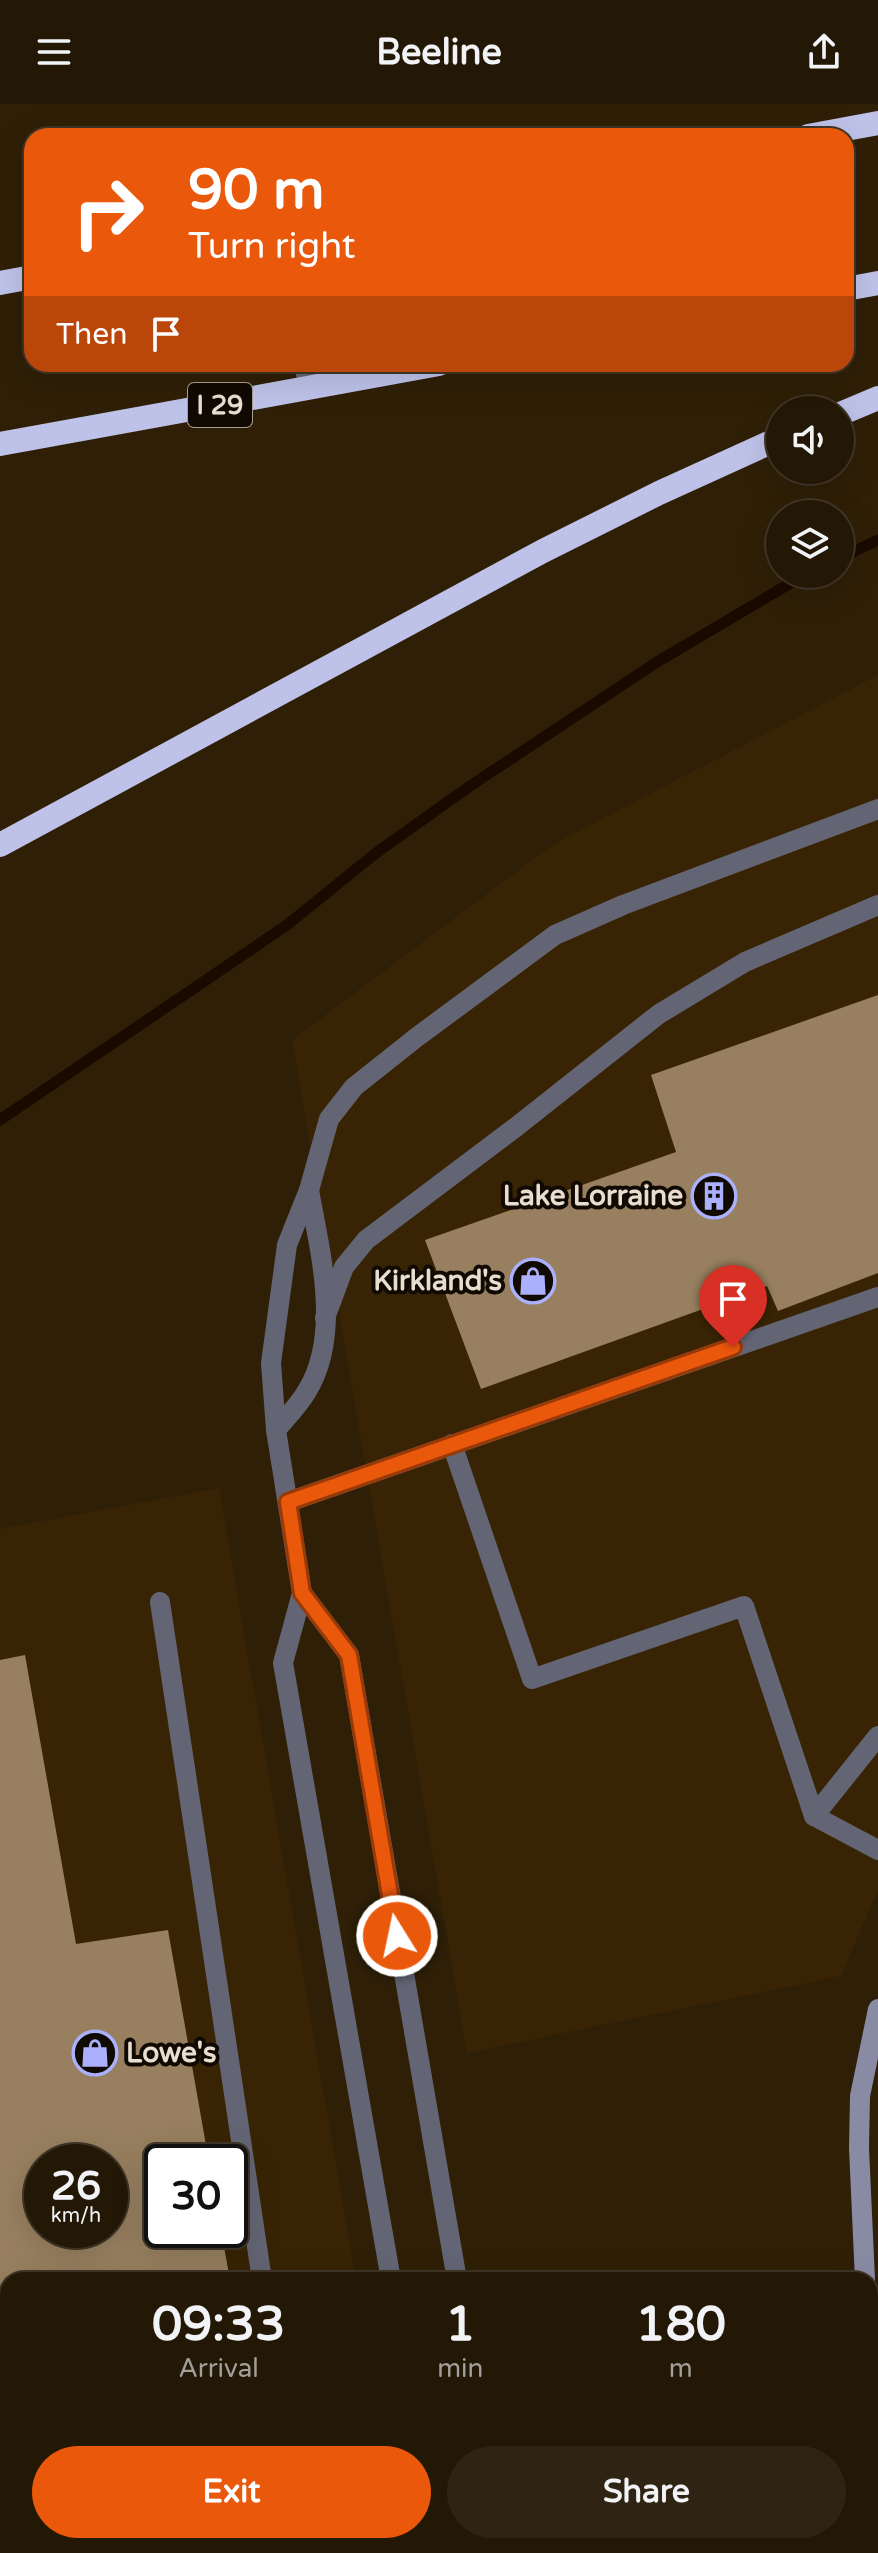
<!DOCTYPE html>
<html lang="en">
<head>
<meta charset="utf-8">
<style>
	body { margin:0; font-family:"Varela Round",sans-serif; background:#2f2413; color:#f1f3f6; height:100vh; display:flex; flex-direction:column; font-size:30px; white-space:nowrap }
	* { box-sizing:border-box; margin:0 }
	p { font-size:26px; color:#a39f9a }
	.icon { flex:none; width:44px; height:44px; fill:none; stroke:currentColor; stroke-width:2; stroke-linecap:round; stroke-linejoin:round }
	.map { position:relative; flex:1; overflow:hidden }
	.side { position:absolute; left:0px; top:2168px; width:878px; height:282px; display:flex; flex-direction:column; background:#231705; border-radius:24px 24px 0 0; box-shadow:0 8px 32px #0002,0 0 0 2px #403627 }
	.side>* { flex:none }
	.banner { position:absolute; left:24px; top:24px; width:830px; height:244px; border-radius:24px; box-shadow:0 8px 32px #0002,0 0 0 2px #403627; background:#ea580c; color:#fff; overflow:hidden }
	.controls { position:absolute; left:766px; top:292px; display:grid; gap:16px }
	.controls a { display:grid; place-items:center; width:88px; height:88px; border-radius:50%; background:#231705; box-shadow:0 8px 32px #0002,0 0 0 2px #403627; font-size:40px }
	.speed { position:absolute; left:24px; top:2040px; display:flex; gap:16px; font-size:40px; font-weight:700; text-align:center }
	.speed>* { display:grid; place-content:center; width:104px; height:104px; border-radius:50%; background:#231705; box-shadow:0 8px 32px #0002,0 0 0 2px #403627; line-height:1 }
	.speed small { font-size:20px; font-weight:400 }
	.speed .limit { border:4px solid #111; border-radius:12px; background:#fff; color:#111 }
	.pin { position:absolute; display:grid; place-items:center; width:68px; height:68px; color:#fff; margin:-82px -34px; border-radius:50% 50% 50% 0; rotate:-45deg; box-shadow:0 0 8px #0007 }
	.pin .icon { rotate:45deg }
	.me { position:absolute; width:88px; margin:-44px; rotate:350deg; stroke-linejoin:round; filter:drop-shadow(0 0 6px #0008) }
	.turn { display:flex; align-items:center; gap:28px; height:168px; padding:0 32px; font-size:36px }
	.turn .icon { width:104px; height:104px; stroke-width:2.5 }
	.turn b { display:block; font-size:56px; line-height:68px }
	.then { display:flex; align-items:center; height:76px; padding:0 32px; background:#0003; gap:16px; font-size:30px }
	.eta { display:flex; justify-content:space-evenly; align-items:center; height:136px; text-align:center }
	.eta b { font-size:48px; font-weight:700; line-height:56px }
	.cta { display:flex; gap:16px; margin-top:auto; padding:16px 32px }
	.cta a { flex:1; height:92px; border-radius:48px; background:#ea580c; color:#fff; font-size:32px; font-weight:700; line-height:92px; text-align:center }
	.cta a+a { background:#2f2413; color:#f1f3f6 }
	header { display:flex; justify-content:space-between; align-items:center; height:104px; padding:0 32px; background:#231705; font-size:36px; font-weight:700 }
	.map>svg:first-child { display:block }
</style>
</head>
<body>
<header><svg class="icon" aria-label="menu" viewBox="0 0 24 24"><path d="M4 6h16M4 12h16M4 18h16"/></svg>Beeline<svg class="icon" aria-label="share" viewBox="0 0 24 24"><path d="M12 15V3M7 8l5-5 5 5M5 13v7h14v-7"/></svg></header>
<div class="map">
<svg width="878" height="2449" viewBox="0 0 878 2449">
	<rect width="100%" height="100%" fill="#2f1f07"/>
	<g fill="#382404" fill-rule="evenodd">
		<path d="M878 571V1786L841 1872 467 1949 292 936 552 741Z"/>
		<path d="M219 1384 356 2176H8V2442H403L404 2449H0V1425ZM42 2058H110V2126H42ZM162 2058H230V2126H162Z"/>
	</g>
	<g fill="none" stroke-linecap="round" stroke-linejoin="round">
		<g stroke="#190a00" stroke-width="11">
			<path d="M840 454 878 436"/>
			<path d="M0 1016 287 821 376 749 470 682 657 558 806 470"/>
		</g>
	</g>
	<g fill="#977f5f" fill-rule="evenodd">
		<path d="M878 891V1169L778 1207 767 1182 481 1285 425 1136 676 1048 651 971Z"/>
		<path d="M25 1551 76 1840 168 1826 209 2058H162V2126H221L230 2176H8V2413L0 2415V1556ZM42 2058H110V2126H42Z"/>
	</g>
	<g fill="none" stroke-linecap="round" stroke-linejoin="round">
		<g stroke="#636574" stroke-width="20">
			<path d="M304 260 309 284"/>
			<path d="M325 1214 344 1163 366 1136 516 1023 659 910 745 858 878 801"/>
			<path d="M276 1326 271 1259 287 1141 309 1086 329 1015 354 983 417 933 555 831 623 801 878 705"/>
			<path d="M276 1326C286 1314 299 1301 307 1287 342 1230 320 1148 309 1086"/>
			<path d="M452 1340 532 1575 744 1502 814 1712 878 1632"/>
			<path d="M288 1398 878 1193"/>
			<path d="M160 1498 262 2176"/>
			<path d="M814 1712 878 1746"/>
			<path d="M280 2449 285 2442"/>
		</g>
		<g stroke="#636574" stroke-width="20">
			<path d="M276 1326 302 1489 283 1559 391 2176"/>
			<path d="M302 1489 349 1551 457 2176"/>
			<path d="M438 2442 439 2449"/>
			<path d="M503 2442 505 2449"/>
		</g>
		<g stroke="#888ba3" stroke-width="20">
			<path d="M865 2176 859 2044 860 1992 878 1905"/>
			<path d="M870 2247 878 2324"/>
			<path d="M870 2419 878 2412"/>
			<path d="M837 2449 845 2442"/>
			<path d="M872 2449 878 2431"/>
		</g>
		<g stroke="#bec2e9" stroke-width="24">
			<path d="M808 32 878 19"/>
			<path d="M0 179 32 173"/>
			<path d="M846 185 878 179"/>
			<path d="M840 310 878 294"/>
			<path d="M0 340 439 260"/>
			<path d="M0 741 543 447 659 389 780 334"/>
		</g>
	</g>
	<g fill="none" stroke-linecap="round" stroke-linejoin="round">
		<g stroke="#983908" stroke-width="20">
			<path id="route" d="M397 1832 349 1551 302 1489 288 1398 733 1243"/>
		</g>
		<use href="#route" stroke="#ea580c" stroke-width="14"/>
	</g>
	<defs>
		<g id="building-ring" transform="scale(2.3)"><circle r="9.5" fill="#110a03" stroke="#aab0fb" stroke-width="1.5"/><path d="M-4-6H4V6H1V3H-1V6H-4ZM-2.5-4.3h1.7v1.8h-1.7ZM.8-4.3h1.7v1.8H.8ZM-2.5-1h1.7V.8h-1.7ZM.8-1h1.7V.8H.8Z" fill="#aab0fb"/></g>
		<g id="shop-ring" transform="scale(2.3)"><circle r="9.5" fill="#110a03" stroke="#aab0fb" stroke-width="1.5"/><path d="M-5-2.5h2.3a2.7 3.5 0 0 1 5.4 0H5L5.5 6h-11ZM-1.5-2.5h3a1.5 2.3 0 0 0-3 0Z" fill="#aab0fb"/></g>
	</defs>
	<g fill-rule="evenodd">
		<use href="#building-ring" x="714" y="1092"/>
		<use href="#shop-ring" x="533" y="1177"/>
		<use href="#shop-ring" x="95" y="1949"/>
	</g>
	<g text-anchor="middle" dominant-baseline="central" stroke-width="8" stroke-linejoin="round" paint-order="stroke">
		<rect fill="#110a03" stroke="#a89e92" stroke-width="2" x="188" y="279" width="64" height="44" rx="6"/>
		<g font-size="26" font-weight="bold" fill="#e8ddcf">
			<text x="220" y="301">I 29</text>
		</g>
		<g font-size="28" font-weight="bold" fill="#e8ddcf" stroke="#110a03" text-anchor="end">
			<text x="683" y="1092">Lake Lorraine</text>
			<text x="502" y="1177">Kirkland's</text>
			<text x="126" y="1949" text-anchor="start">Lowe's</text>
		</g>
	</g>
</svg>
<div class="controls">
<a><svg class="icon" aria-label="sound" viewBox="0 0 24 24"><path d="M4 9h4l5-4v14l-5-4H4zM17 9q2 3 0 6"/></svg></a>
<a><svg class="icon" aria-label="layers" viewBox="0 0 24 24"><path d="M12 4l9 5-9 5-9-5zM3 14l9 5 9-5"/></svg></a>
</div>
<div class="speed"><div>26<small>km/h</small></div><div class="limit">30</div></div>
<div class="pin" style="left:733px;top:1243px;background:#d93025"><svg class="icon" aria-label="arrive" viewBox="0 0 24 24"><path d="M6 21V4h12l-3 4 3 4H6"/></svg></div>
<svg class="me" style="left:397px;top:1832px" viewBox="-20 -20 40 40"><circle r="17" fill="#ea580c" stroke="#fff" stroke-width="3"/><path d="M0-11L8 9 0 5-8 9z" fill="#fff"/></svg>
<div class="banner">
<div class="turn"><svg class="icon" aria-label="right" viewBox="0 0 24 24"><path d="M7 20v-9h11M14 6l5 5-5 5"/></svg><div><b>90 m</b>Turn right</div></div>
<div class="then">Then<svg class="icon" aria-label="arrive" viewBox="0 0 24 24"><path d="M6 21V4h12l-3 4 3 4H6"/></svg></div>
</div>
<section class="side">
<div class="eta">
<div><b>09:33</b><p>Arrival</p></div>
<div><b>1</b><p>min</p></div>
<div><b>180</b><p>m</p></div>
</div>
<div class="cta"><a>Exit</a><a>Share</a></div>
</section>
</div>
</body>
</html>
